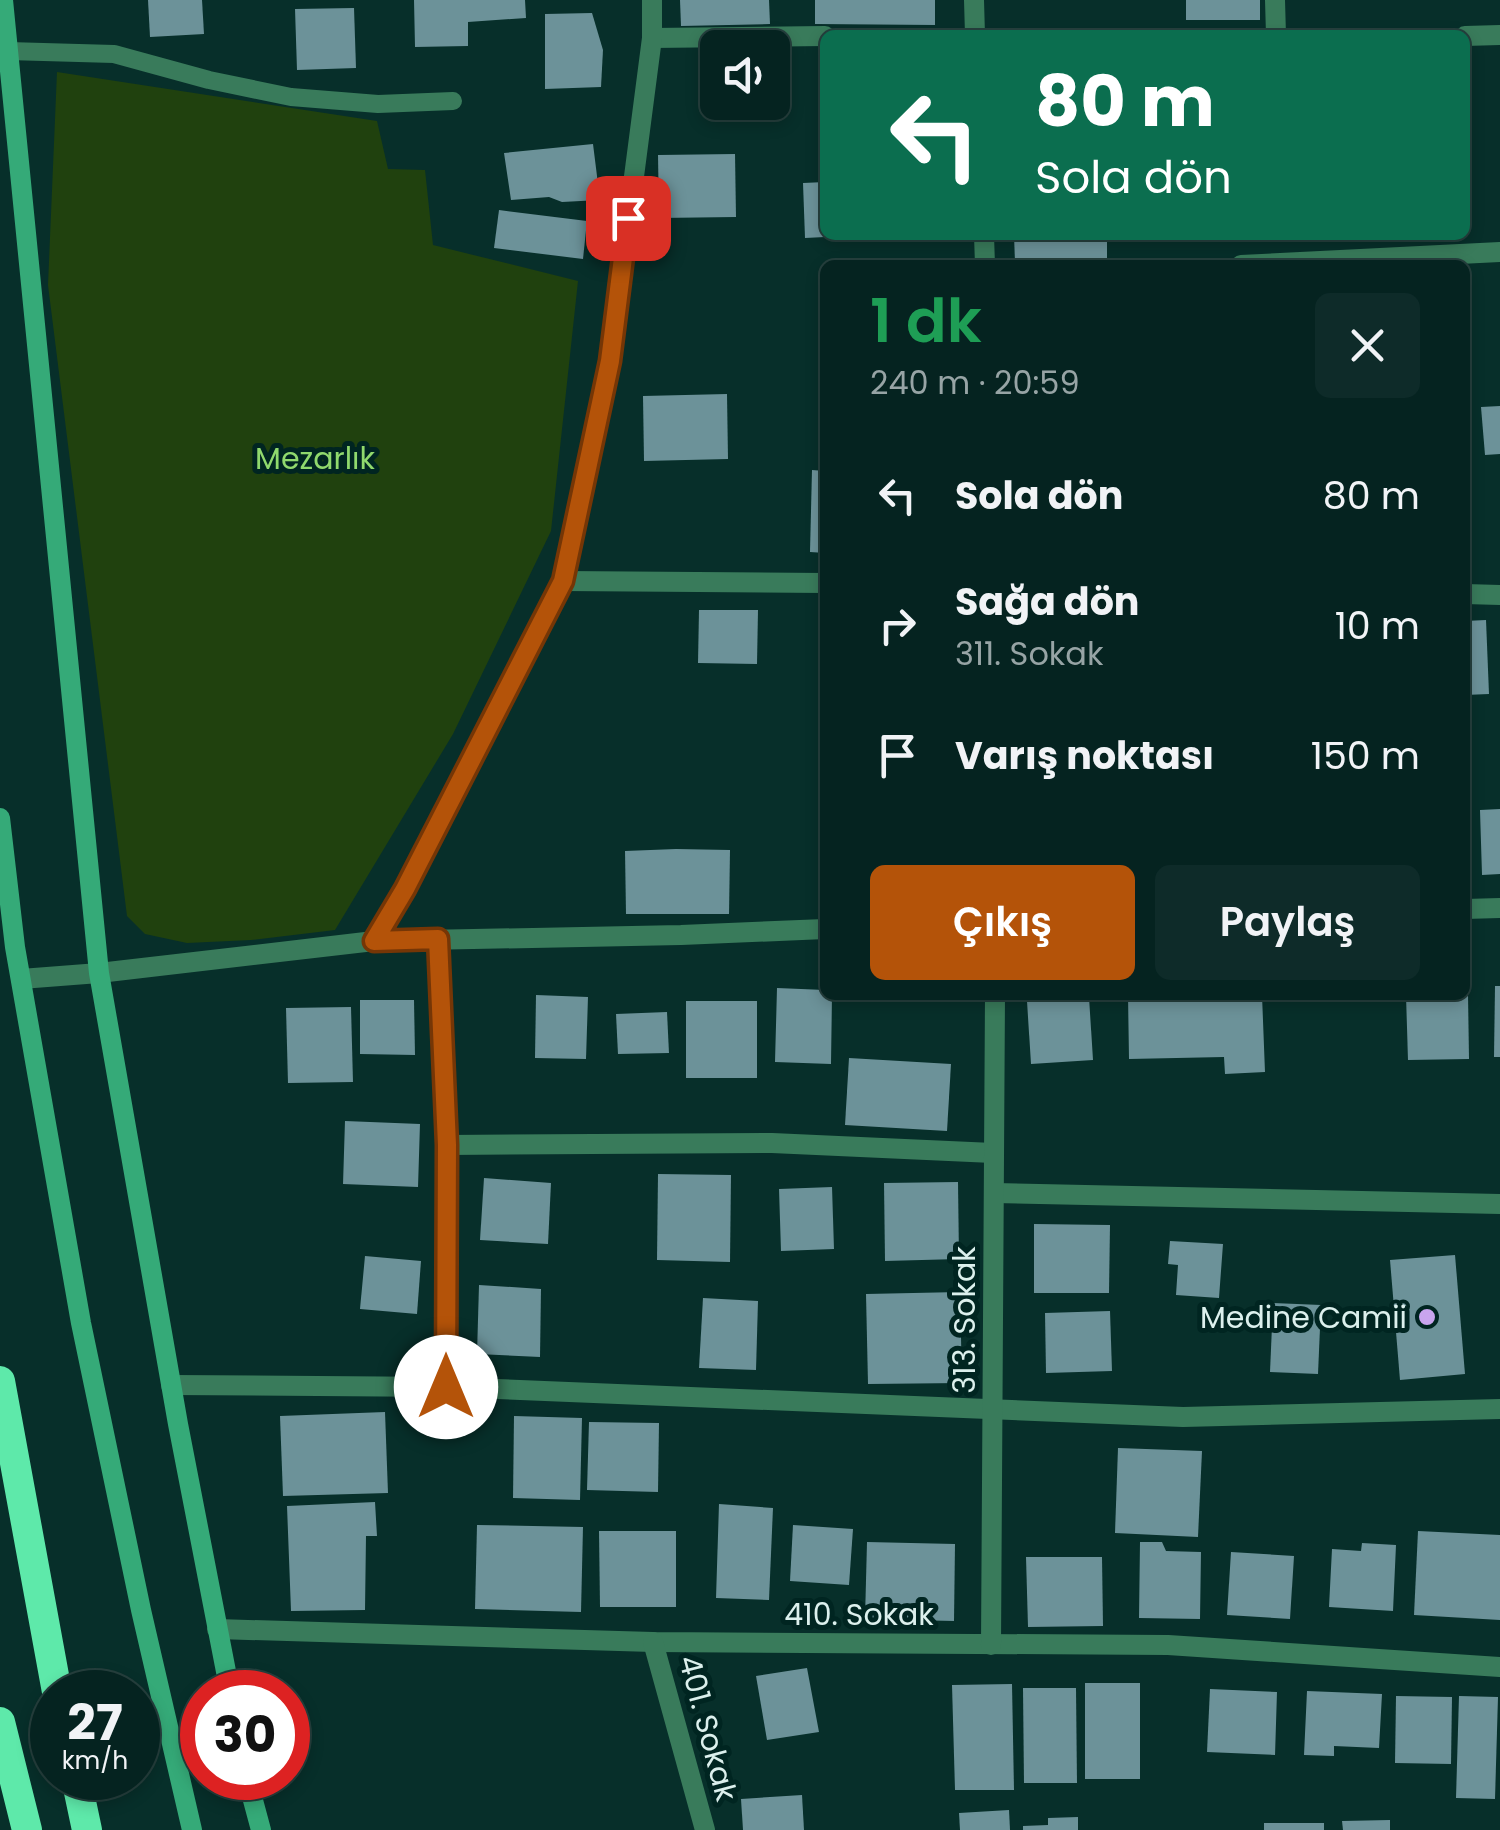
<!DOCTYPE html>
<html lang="tr">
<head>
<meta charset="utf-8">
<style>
	body { margin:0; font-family:Poppins,sans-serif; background:#0e2b29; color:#f1f3f6; height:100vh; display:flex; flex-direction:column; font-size:38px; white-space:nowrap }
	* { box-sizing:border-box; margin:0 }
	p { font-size:32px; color:#97a4a5 }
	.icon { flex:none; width:55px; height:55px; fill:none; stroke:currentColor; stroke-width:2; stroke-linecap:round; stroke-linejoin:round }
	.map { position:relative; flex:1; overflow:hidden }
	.panel { position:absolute; left:820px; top:260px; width:650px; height:740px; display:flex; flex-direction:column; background:#052320; border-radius:15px; box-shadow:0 5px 15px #0003,0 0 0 2px #26403e }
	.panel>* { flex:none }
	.hud { position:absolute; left:820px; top:30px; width:650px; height:210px; border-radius:15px; box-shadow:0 5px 15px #0003,0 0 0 2px #26403e; background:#0b6e4f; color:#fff; overflow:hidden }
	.tools { position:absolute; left:700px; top:30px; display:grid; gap:20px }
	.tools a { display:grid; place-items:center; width:90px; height:90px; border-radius:15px; background:#052320; box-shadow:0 5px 15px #0003,0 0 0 2px #26403e; font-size:50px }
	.speed { position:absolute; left:30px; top:1670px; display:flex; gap:20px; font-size:50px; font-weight:700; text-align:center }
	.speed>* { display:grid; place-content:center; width:130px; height:130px; border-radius:50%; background:#052320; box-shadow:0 5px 15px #0003,0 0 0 2px #26403e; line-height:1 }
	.speed small { font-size:25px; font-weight:400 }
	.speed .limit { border:15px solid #d22; background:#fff; color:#111 }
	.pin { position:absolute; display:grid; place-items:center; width:85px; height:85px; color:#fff; margin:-42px; border-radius:20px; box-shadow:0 5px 15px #0006 }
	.me { position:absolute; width:110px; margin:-55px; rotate:0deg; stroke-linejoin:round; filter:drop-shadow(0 0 8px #0008) }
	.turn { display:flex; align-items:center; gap:35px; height:210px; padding:0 50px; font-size:45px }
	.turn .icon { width:130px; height:130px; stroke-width:2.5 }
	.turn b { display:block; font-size:70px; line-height:85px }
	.round { display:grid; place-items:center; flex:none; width:105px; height:105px; border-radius:15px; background:#0e2b29 }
	.summary { display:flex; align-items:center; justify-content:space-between; height:170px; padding:0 50px }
	h1 { font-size:60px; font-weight:600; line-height:75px; color:#1e9e55 }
	.cta { display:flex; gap:20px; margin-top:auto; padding:20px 50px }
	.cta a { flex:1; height:115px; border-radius:15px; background:#b45309; color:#fff; font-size:40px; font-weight:600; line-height:115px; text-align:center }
	.cta a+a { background:#0e2b29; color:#f1f3f6 }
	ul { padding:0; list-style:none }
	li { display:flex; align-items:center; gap:30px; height:130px; padding:0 50px }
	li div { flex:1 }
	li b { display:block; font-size:38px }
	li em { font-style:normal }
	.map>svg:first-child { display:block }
</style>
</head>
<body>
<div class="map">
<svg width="1500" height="1830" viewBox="0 0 1500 1830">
	<rect width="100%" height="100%" fill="#072f2a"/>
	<path fill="#20410e" d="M57 72 377 121 388 169 425 170 433 245 578 281 551 531 453 734 335 930 251 940 187 943 145 934 127 916 48 285Z"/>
	<g fill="#6c9299">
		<path d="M148 0H202L204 34 150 37Z"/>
		<path d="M414 0H525L526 18 468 22V46L415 47Z"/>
		<path d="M680 0H769L770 24 681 26Z"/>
		<path d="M815 0H935V25L815 24Z"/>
		<rect x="1186" y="0" width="74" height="20"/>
		<path d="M354 8 356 68 297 70 295 9Z"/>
		<path d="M592 13 603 50 601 87 545 89V14Z"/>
		<path d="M593 144 600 200 562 202 549 197 511 200 504 153Z"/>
		<path d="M735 154 736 217 659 218 658 155Z"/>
		<path d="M825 182V237L805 238 803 183Z"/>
		<path d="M499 210 587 221 583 259 494 248Z"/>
		<path d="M1014 235H1107V258L1015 262Z"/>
		<path d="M727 394 728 459 644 461 643 396Z"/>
		<path d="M1500 406V454L1485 455 1481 407Z"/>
		<path d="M812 470 825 471V553L810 552Z"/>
		<path d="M699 610H758L757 664 698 663Z"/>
		<path d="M1486 620 1489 694 1465 695V621Z"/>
		<path d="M1500 809V874L1482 875 1480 810Z"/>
		<path d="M676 849 730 850 729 914H626L625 851Z"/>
		<path d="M1495 986H1500V1057H1494Z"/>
		<path d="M777 988 825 990V995H832L831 1064 775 1062Z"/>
		<path d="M536 995 588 997 586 1059 535 1058Z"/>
		<path d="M1128 995H1262L1265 1072 1225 1074 1224 1057 1129 1059Z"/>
		<path d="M1406 995H1468L1469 1059 1408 1060Z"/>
		<path d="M1089 997 1093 1060 1031 1064 1027 1001Z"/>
		<path d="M360 1000H414L415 1055 360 1054Z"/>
		<rect x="686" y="1001" width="71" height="77"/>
		<path d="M351 1007 353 1082 288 1083 286 1008Z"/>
		<path d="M667 1012 669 1053 618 1054 616 1014Z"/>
		<path d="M849 1058 951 1064 947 1131 845 1125Z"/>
		<path d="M345 1121 420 1124 418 1187 343 1184Z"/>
		<path d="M658 1174 731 1175 730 1262 657 1260Z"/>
		<path d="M484 1178 551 1183 548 1244 480 1240Z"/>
		<path d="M958 1182 959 1259 885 1261 884 1183Z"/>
		<path d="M832 1187 834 1249 781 1251 779 1189Z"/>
		<path d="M1034 1224 1110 1225 1109 1293H1034Z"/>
		<path d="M1170 1241 1223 1244 1219 1298 1176 1295 1178 1265 1168 1264Z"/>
		<path d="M1455 1255 1465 1374 1400 1380 1390 1260Z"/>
		<path d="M365 1256 421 1261 417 1314 360 1309Z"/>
		<path d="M479 1285 541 1289 540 1357 477 1354Z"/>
		<path d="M960 1292 962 1383 868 1384 866 1294Z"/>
		<path d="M703 1298 758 1301 756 1370 699 1368Z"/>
		<path d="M1273 1303 1321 1305 1318 1374 1270 1372Z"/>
		<path d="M1110 1311 1112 1371 1046 1373 1045 1313Z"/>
		<path d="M385 1412 388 1493 283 1496 280 1416Z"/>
		<path d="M514 1416 582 1418 580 1500 513 1498Z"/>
		<path d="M589 1422 659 1423 658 1492 587 1490Z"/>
		<path d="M1118 1448 1202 1451 1198 1537 1115 1533Z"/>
		<path d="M375 1502 377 1536H366L365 1610 291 1611 287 1506Z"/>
		<path d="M719 1504 773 1508 769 1600 716 1598Z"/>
		<path d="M477 1525 583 1527 581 1612 475 1609Z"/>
		<path d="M793 1525 853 1529 849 1585 790 1581Z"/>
		<path d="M599 1531H676V1607H600Z"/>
		<path d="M1418 1531 1500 1535V1620L1414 1615Z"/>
		<path d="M867 1542 955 1544 954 1621 865 1619Z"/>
		<path d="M1140 1542H1162L1166 1551 1201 1552 1200 1619 1139 1618Z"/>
		<path d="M1362 1543 1396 1545 1393 1611 1329 1607 1332 1549 1361 1551Z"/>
		<path d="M1231 1552 1294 1556 1290 1619 1227 1615Z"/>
		<path d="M1026 1557H1102L1103 1626 1028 1627Z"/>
		<path d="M807 1668 819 1732 767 1740 756 1676Z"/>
		<rect x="1085" y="1683" width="55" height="96"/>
		<path d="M1012 1684 1014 1790H955L952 1685Z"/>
		<path d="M1023 1688H1076L1077 1783H1024Z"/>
		<path d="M1210 1689 1277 1692 1275 1755 1207 1752Z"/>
		<path d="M1307 1691 1382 1694 1379 1748 1334 1746V1756L1304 1755Z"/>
		<path d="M1396 1696 1452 1697 1451 1764 1395 1763Z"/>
		<path d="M1459 1696 1498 1697 1495 1799 1456 1798Z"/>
		<path d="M802 1795 804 1830H743L741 1799Z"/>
		<path d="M1009 1810 1010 1830H960L959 1813Z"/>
		<path d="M1078 1817V1830H1023V1826L1048 1825V1818Z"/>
		<path d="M1390 1820V1830H1343L1342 1821Z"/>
		<rect x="1264" y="1823" width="60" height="7"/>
	</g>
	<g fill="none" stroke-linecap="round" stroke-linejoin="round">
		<path stroke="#397b5b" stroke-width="18" d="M8 51 114 54 209 80 291 97 378 104 453 101"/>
		<g stroke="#397b5b" stroke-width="20">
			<path d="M974 0 975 35"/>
			<path d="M1275 0 1276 35"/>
			<path d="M1465 36 1500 35"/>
			<path d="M652 38 825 36"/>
			<path d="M984 235 985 265"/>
			<path d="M1241 265 1500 252"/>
			<path d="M563 581 825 583"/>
			<path d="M1465 594 1500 595"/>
			<path d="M1465 909 1500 908"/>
			<path d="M438 939 447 1145 446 1387"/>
			<path d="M374 941 405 889 563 581 610 361 652 38V0"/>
			<path d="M21 979 99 973 374 941 681 935 825 929"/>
			<path d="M447 1145 772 1143 993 1153"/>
			<path d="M994 1193 1500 1204"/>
			<path d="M171 1385 446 1387 1183 1417 1500 1409"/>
			<path d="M217 1629 653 1642 1168 1645 1500 1667"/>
			<path d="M653 1642 705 1830"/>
			<path d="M991 1645 995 995"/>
		</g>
		<g stroke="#35aa78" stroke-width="20">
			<path d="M3 0 99 973 178 1424 230 1692"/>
			<path d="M0 818 15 947 81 1323 141 1610 192 1830"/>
			<path d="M247 1778 261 1830"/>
		</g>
		<g stroke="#5ee9aa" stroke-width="30">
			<path d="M0 1381 57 1692"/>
			<path d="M0 1722 27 1830"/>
			<path d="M76 1778 87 1830"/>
		</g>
	</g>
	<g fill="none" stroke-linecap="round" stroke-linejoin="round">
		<g stroke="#753606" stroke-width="25">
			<path id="route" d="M446 1387 447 1145 438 939 374 941 405 889 563 581 610 361 628 218"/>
		</g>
		<use href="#route" stroke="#b45309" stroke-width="18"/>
	</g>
	<circle fill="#c9a5ee" stroke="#002521" stroke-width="4" cx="1427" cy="1317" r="10"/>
	<g text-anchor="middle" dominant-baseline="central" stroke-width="10" stroke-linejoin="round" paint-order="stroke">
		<g font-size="30" fill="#90d96d" stroke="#002521">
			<text x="315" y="458">Mezarlık</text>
		</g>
		<g font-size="30" fill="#dcf0ed" stroke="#002521" text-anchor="end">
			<text x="1407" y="1317">Medine Camii</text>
		</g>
		<g font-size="30" fill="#dcf0ed" stroke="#002521">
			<text transform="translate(964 1320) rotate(-90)">313. Sokak</text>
			<text x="859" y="1614">410. Sokak</text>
			<text transform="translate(708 1728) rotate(75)">401. Sokak</text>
		</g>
	</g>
</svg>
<div class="tools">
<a><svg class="icon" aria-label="sound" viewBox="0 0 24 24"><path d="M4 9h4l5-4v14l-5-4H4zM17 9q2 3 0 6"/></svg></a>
</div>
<div class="speed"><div>27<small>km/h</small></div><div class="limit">30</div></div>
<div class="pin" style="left:628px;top:218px;background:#d93025"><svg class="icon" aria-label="arrive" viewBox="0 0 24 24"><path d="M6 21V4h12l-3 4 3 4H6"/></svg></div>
<svg class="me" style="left:446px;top:1387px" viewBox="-20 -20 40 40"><circle r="19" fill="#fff"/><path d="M0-13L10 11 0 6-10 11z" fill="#b45309"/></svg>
<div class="hud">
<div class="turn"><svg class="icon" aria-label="left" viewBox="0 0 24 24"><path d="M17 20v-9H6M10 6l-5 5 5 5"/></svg><div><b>80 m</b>Sola dön</div></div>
</div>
<section class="panel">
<div class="summary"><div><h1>1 dk</h1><p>240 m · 20:59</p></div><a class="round"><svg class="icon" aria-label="close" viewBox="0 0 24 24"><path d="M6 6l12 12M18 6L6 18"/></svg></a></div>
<ul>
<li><svg class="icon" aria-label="left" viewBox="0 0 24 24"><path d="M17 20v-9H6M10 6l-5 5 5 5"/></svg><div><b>Sola dön</b></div><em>80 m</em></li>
<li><svg class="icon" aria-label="right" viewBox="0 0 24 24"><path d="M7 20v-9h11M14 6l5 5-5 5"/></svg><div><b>Sağa dön</b><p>311. Sokak</p></div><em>10 m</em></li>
<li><svg class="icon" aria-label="arrive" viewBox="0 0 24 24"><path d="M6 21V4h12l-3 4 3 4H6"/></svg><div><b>Varış noktası</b></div><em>150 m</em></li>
</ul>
<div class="cta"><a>Çıkış</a><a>Paylaş</a></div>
</section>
</div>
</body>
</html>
